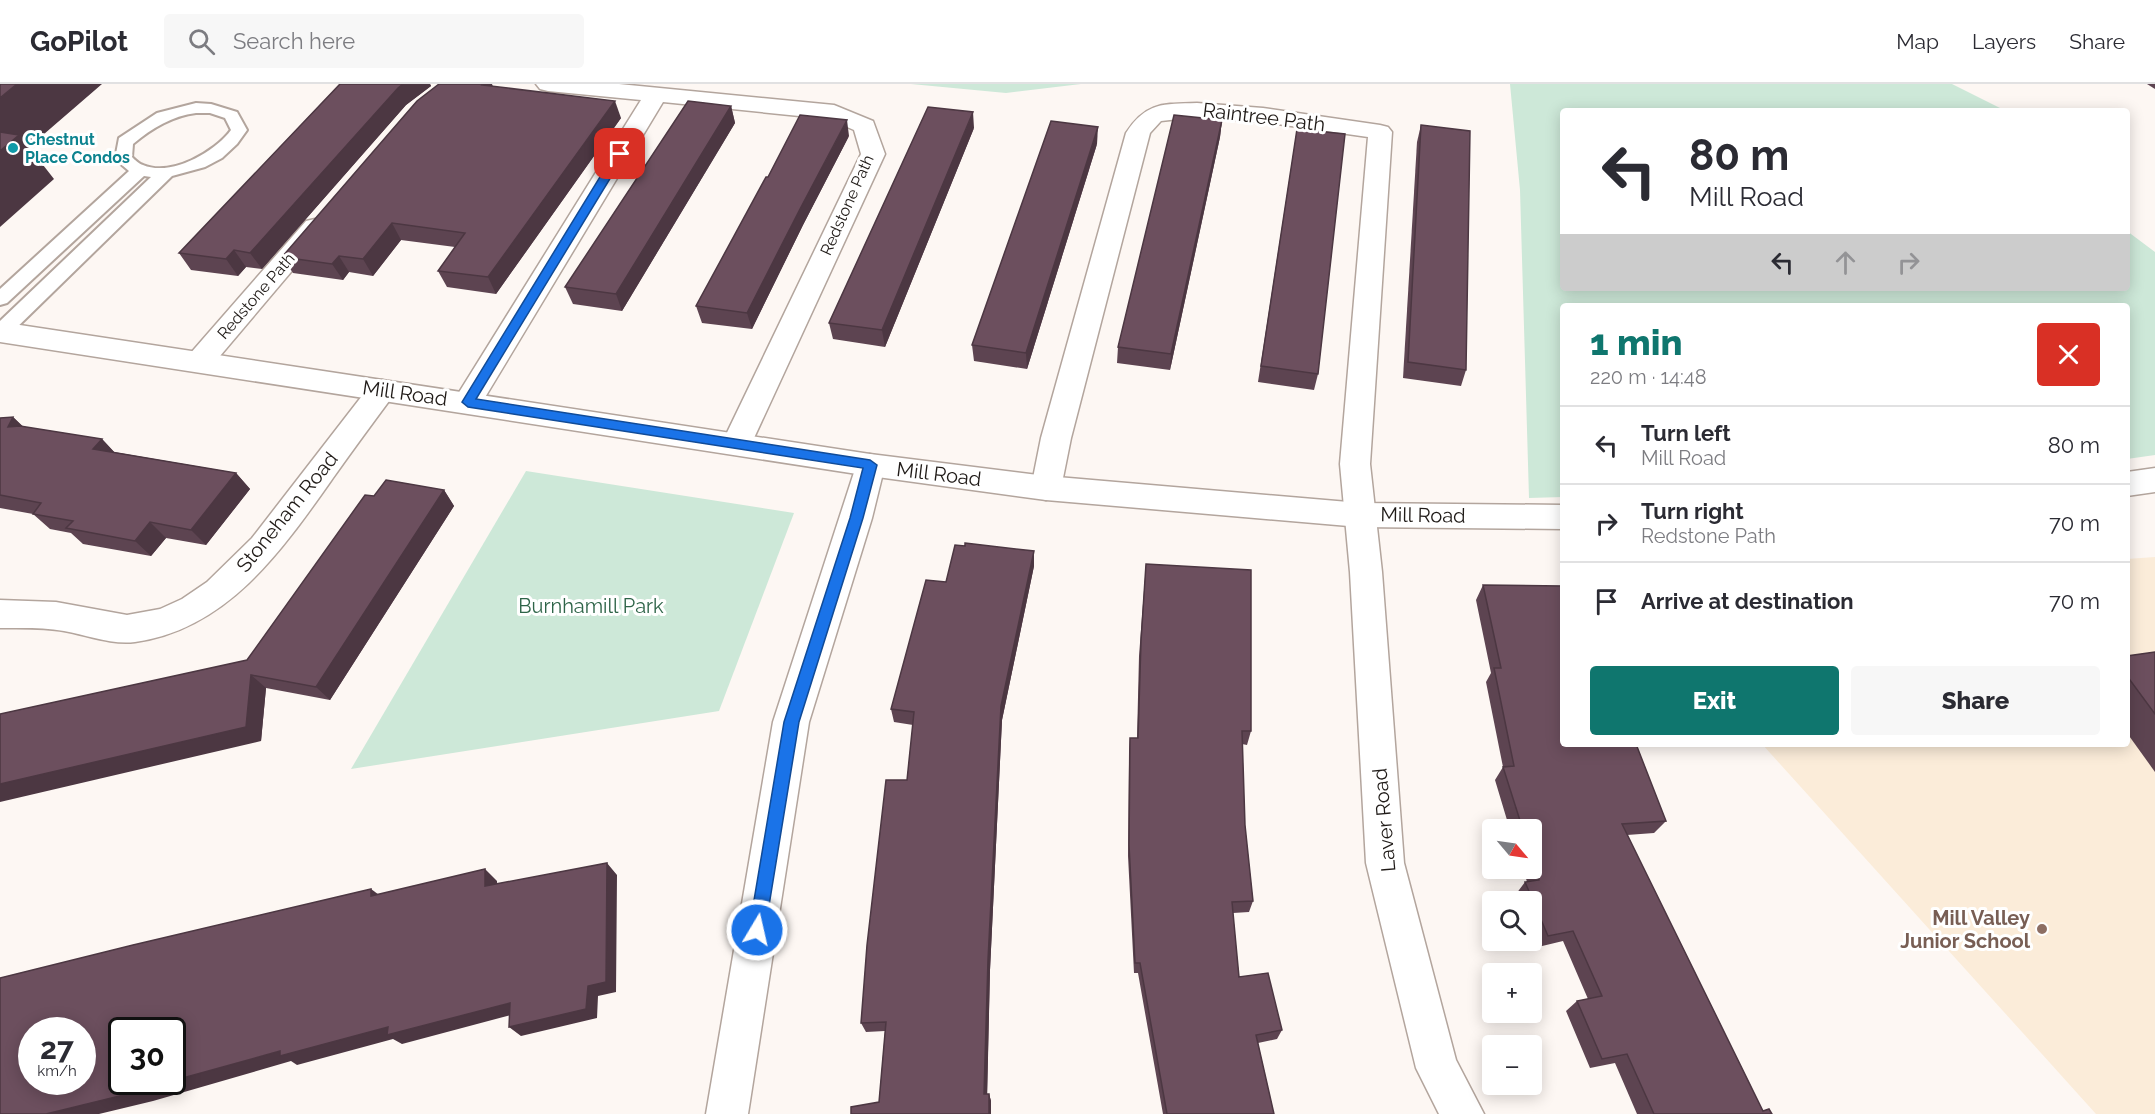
<!DOCTYPE html>
<html lang="en">
<head>
<meta charset="utf-8">
<style>
	body { margin:0; font-family:Raleway,sans-serif; background:#f7f7f7; color:#2b2b33; height:100vh; display:flex; flex-direction:column; font-size:22px; white-space:nowrap }
	* { box-sizing:border-box; margin:0 }
	p { font-size:20px; color:#7c7c81 }
	.icon { flex:none; width:33px; height:33px; fill:none; stroke:currentColor; stroke-width:2; stroke-linecap:round; stroke-linejoin:round }
	.map { position:relative; flex:1; overflow:hidden }
	.drawer { position:absolute; left:1560px; top:219px; width:570px; height:444px; display:flex; flex-direction:column; background:#fff; border-radius:6px; box-shadow:0 3px 15px #0003 }
	.drawer>* { flex:none }
	.hud { position:absolute; left:1560px; top:24px; width:570px; height:183px; border-radius:6px; box-shadow:0 3px 15px #0003; background:#fff; color:#2b2b33; overflow:hidden }
	.needle { width:39px; rotate:119deg }
	.fabs { position:absolute; left:1482px; top:735px; display:grid; gap:12px }
	.fabs a { display:grid; place-items:center; width:60px; height:60px; border-radius:6px; background:#fff; box-shadow:0 3px 15px #0003; font-size:30px }
	.speed { position:absolute; left:18px; top:933px; display:flex; gap:12px; font-size:30px; font-weight:700; text-align:center }
	.speed>* { display:grid; place-content:center; width:78px; height:78px; border-radius:50%; background:#fff; box-shadow:0 3px 15px #0003; line-height:1 }
	.speed small { font-size:15px; font-weight:400 }
	.speed .limit { border:3px solid #111; border-radius:9px; background:#fff; color:#111 }
	.pin { position:absolute; display:grid; place-items:center; width:51px; height:51px; color:#fff; margin:-26px; border-radius:12px; box-shadow:0 3px 9px #0006 }
	.me { position:absolute; width:66px; margin:-33px; rotate:9deg; stroke-linejoin:round; filter:drop-shadow(0 0 4px #0008) }
	.turn { display:flex; align-items:center; gap:21px; height:126px; padding:0 30px; font-size:27px }
	.turn .icon { width:78px; height:78px; stroke-width:2.5 }
	.turn b { display:block; font-size:42px; line-height:51px }
	.lanes { display:flex; align-items:center; height:57px; padding:0 30px; background:#0003; justify-content:center; gap:30px; direction:ltr }
	.lanes .off { opacity:.35 }
	.round { display:grid; place-items:center; flex:none; width:63px; height:63px; border-radius:6px; background:#f7f7f7 }
	.summary { display:flex; align-items:center; justify-content:space-between; height:102px; padding:0 30px }
	h1 { font-size:36px; font-weight:800; line-height:45px; color:#0f766e }
	.primary-button { display:flex; gap:12px; margin-top:auto; padding:12px 30px }
	.primary-button a { flex:1; height:69px; border-radius:6px; background:#0f766e; color:#fff; font-size:24px; font-weight:800; line-height:69px; text-align:center }
	.primary-button a+a { background:#f7f7f7; color:#2b2b33 }
	ul { padding:0; list-style:none }
	li { display:flex; align-items:center; gap:18px; height:78px; padding:0 30px; border-top:2px solid #e1e1e2 }
	li div { flex:1 }
	li b { display:block; font-size:22px }
	li em { font-style:normal }
	header { display:flex; align-items:center; gap:36px; box-sizing:border-box; height:84px; padding:0 30px; background:#fff; border-bottom:2px solid #e1e1e2 }
	header strong { font-size:28px }
	nav { display:flex; gap:33px; margin-inline-start:auto; font-size:21px }
	.search { width:420px; height:54px; background:#f7f7f7; display:flex; align-items:center; gap:15px; box-sizing:border-box; padding:0 21px; border-radius:6px; color:#7c7c81; font-size:22px }
	.map>svg:first-child { display:block }
</style>
</head>
<body>
<header>
<strong>GoPilot</strong>
<div class="search"><svg class="icon" aria-label="search" viewBox="0 0 24 24"><circle cx="10" cy="10" r="6"/><path d="M15 15l6 6"/></svg>Search here</div>
<nav><a>Map</a><a>Layers</a><a>Share</a></nav>
</header>
<div class="map">
<svg width="2155" height="1030" viewBox="0 0 2155 1030">
	<rect width="100%" height="100%" fill="#fdf7f3"/>
	<path fill="#fbecd9" d="M2155 473V1030H2096L1762 660H2127V475Z"/>
	<g fill="#cde8d8">
		<path d="M911 0H1081L1006 9Z"/>
		<path d="M1510 0H1952L2002 25 2005 27H1563V204H2127V147L2155 168V371L2127 375V222H1563V413L1529 414 1520 106Z"/>
		<path d="M526 387 794 429 719 627 351 685Z"/>
	</g>
	<g fill="none" stroke-linecap="round" stroke-linejoin="round">
		<g stroke="#b3a59d" stroke-width="4">
			<path id="lane" d="M196 19 211 20 237 28 247 46 237 60 222 74 205 83 172 92 7 253 0 255V237L151 93 144 92 7 219 0 221V205L129 87 115 75 119 54 157 29ZM196 29H210L225 34 231 46C215 68 171 93 143 81 139 80 135 76 132 73L133 60C152 44 172 32 196 29Z"/>
		</g>
		<g stroke="#b3a59d" stroke-width="3">
			<g id="street">
				<path d="M536 0H619L834 21 873 37 885 70 748 367 737 370 726 367 722 359 861 70 854 46 829 35 663 18 478 325 468 329 458 325 453 318 641 16 548 7 540 5Z"/>
				<path d="M1197 19 1263 24 1380 41 1388 43 1392 48 1370 380 1382 488 1404 779 1456 976 1484 1030H1439L1416 984 1366 779 1350 488 1340 380 1368 53 1263 38 1197 33 1161 37 1150 49 1071 354 1061 404 1057 412 1046 416 1035 412 1031 404 1041 354 1126 49C1146 18 1163 20 1197 19Z"/>
				<path d="M315 135 324 137 328 143 324 149 209 285 199 288 189 285 185 278 189 271 306 137Z"/>
				<path d="M382 296 392 299 396 306 392 313C372 340 352 367 333 394 283 465 228 545 135 558 111 561 87 551 64 547 43 543 21 544 0 544V516L56 518 127 531 160 525 182 515 207 498 252 454 372 299Z"/>
				<path d="M870 370 881 373 885 381 872 434 809 638 748 1030H706L773 638 859 373Z"/>
			</g>
		</g>
		<g stroke="#b3a59d" stroke-width="3">
			<g id="secondary">
				<path d="M0 238 870 370 1046 392 1360 419 1563 421V445L1360 443 1046 416 870 392 0 258Z"/>
				<path d="M2155 384V408L2127 412V388Z"/>
			</g>
		</g>
		<use href="#lane" fill="#fff" fill-rule="evenodd"/>
		<use href="#street" fill="#fff" fill-rule="evenodd"/>
		<use href="#secondary" fill="#fff" fill-rule="evenodd"/>
	</g>
	<g fill="#5d4451">
		<path d="M340 0H430L431 2 406 21 262 185 246 183 238 192 191 186 179 169Z"/>
		<path d="M2147 0H2155V5Z"/>
		<path d="M493 2 621 34 496 210 447 203 438 187 455 163 401 156 373 192 349 188 343 196 293 189 282 173Z"/>
		<path d="M731 22 735 39 622 227 573 220 565 203Z"/>
		<path d="M1222 36 1220 53 1170 286 1117 279 1118 263Z"/>
		<path d="M1421 41 1466 286 1461 302 1403 294 1417 58Z"/>
		<path d="M974 44 885 263 833 255 829 239Z"/>
		<path d="M1297 45 1318 290 1314 306 1258 298Z"/>
		<path d="M849 52 803 141 752 245 702 239 696 222Z"/>
		<path d="M1097 60 1027 285 974 277 972 261Z"/>
		<path d="M13 333 23 343 102 355 114 368 236 389 250 405 206 461 166 454 151 472 83 460 71 449 50 445 33 430 0 424V334Z"/>
		<path d="M444 406 454 422 330 616 266 604 261 657 247 576 374 412Z"/>
		<path d="M1146 480 1251 647 1247 661 1242 660 1245 741 1253 817 1249 828 1233 829 1239 893 1282 946 1277 955 1258 959 1274 1030H1163L1138 889H1134L1128 772 1129 667 1130 654H1137L1139 572Z"/>
		<path d="M1034 482 1002 636 990 886 987 1010H989L991 1017 879 1018 885 947 866 948 861 939 907 696 913 641 894 638 891 625 946 498Z"/>
		<path d="M1483 501 1666 737 1654 749 1627 751 1763 1027 1772 1030H1637L1615 979 1590 984 1566 927 1577 917 1588 915 1563 857 1538 863 1532 846V818H1520L1516 810 1525 798H1527L1523 784H1532V746H1510L1495 696 1503 683 1486 598 1491 589 1476 516Z"/>
		<path d="M2155 568V688L2127 649V572Z"/>
	</g>
	<g fill="#4c3742">
		<path d="M17 0H102L29 63 54 95 0 143V14Z"/>
		<path d="M403 0H430L431 2 406 21 262 185 250 169 398 4Z"/>
		<path d="M483 0H492L496 10 482 1Z"/>
		<path d="M615 17 621 34 496 210 488 193Z"/>
		<path d="M731 22 735 39 622 227 616 210Z"/>
		<path d="M973 28 974 44 885 263 882 246Z"/>
		<path d="M847 36 849 52 803 141 752 245 747 229 800 125Z"/>
		<path d="M1222 36 1220 53 1170 286 1171 270Z"/>
		<path d="M1098 43 1097 60 1027 285 1026 269Z"/>
		<path d="M392 139 401 156 373 192 363 175Z"/>
		<path d="M234 166 246 183 238 192 226 175Z"/>
		<path d="M339 172 349 188 343 196 332 180Z"/>
		<path d="M13 333 30 349 8 343Z"/>
		<path d="M102 355 117 371 93 365Z"/>
		<path d="M236 389 250 405 206 461 191 446Z"/>
		<path d="M444 406 454 422 330 616 316 603Z"/>
		<path d="M150 438 166 454 151 472 135 457Z"/>
		<path d="M1034 467V482L1002 636 990 886 987 1018 984 1010 988 876 1001 622Z"/>
		<path d="M251 591 266 604 261 657 0 718V700Z"/>
		<path d="M607 779 617 791 616 908 598 912 597 934 521 952 509 943 588 902Z"/>
		<path d="M485 785 497 797V813L485 802Z"/>
		<path d="M371 805 386 816 371 812Z"/>
		<path d="M510 919 522 928 402 960 393 955 297 981 291 977 153 1017 99 1030H46L280 967 388 943Z"/>
		<path d="M989 1010 991 1017V1030H989Z"/>
	</g>
	<g fill="#6c4f5e" stroke="#4c3742" stroke-width="1.5" fill-rule="evenodd">
		<path d="M0 0H17L0 14Z"/>
		<path d="M340 0H403L398 4 250 169 234 166 226 175 179 169Z"/>
		<path d="M439 0H483L482 1 615 17 488 193 438 187 465 149 392 139 363 175 339 172 332 180 282 173 417 17Z"/>
		<path d="M688 17 731 22 616 210 565 203Z"/>
		<path d="M928 23 973 28 882 246 829 239Z"/>
		<path d="M800 31 847 36 800 125 747 229 696 222 766 93H768Z"/>
		<path d="M1174 31 1222 36 1171 270 1118 263Z"/>
		<path d="M1051 37 1098 43 1026 269 972 261Z"/>
		<path d="M1421 41 1470 47 1466 286 1408 278Z"/>
		<path d="M1297 45 1345 50 1318 290 1261 282Z"/>
		<path d="M0 48 19 51 0 67Z"/>
		<path d="M13 333 8 343 20 342 102 355 93 365 236 389 191 446 150 438 135 457 66 444 73 437 33 430 41 419 0 411V334Z"/>
		<path d="M386 396 444 406 316 603 251 591 246 643 0 700V630L247 576 365 411 374 412Z"/>
		<path d="M965 459 1034 467 1001 622 988 876 984 1010H989V1030H851V1023L879 1018 886 938 861 939 867 861 886 696H907L914 628 891 625 926 496 946 498 955 461 965 462Z"/>
		<path d="M1146 480 1251 486V647H1242L1245 741 1253 817 1232 818 1239 893 1268 889 1282 946 1256 951 1274 1030H1167L1140 879H1135L1129 761 1130 654H1138L1141 557Z"/>
		<path d="M1483 501 1563 502V660H1636L1666 737 1622 740 1763 1027 1769 1025 1772 1030H1654L1627 970 1602 975 1577 917 1602 912 1573 847 1548 852 1525 798 1539 796 1532 772V746H1523L1503 683 1514 682 1494 584H1501Z"/>
		<path d="M2155 568V630L2127 592V572Z"/>
		<path d="M607 779 606 898 588 902 586 925 509 943 510 919 387 951 388 943 280 972V967L172 997V946H122V998H172L132 1009 46 1030H0V894L133 861 371 805V812L485 785V802ZM32 946H82V998H32Z"/>
	</g>
	<path fill="#1a73e8" stroke="#114b97" stroke-width="1.5" d="M620 67 625 70 476 315 870 376 877 381 863 434 799 638 765 846 763 851 757 854 751 851 749 846 784 638 850 434 863 384 468 323 462 318 614 70Z"/>
	<circle fill="#0f9aa8" stroke="#fff" stroke-width="2" cx="13" cy="64" r="6"/>
	<circle fill="#8d6e63" stroke="#fff" stroke-width="2" cx="2042" cy="845" r="6"/>
	<g text-anchor="middle" dominant-baseline="central" stroke-width="6" stroke-linejoin="round" paint-order="stroke">
		<g font-size="16" font-weight="bold" fill="#0d838f" stroke="#fff" text-anchor="start">
			<text x="25" y="55">Chestnut<tspan x="25" dy="18">Place Condos</tspan></text>
		</g>
		<g font-size="16" fill="#1f1a17" stroke="#fff">
			<text transform="translate(847 121) rotate(-66)">Redstone Path</text>
			<text transform="translate(256 212) rotate(-49)">Redstone Path</text>
		</g>
		<g font-size="20" fill="#1f1a17" stroke="#fff">
			<text transform="translate(1264 33) rotate(7)">Raintree Path</text>
			<text transform="translate(405 309) rotate(8)">Mill Road</text>
			<text transform="translate(939 390) rotate(7)">Mill Road</text>
			<text transform="translate(287 428) rotate(-51)">Stoneham Road</text>
			<text transform="translate(1423 431) rotate(1)">Mill Road</text>
			<text transform="translate(1384 736) rotate(-95)">Laver Road</text>
		</g>
		<g font-size="20" fill="#2e6448" stroke="#fff">
			<text x="591" y="522">Burnhamill Park</text>
		</g>
		<g font-size="20" font-weight="bold" fill="#785e54" stroke="#fff" text-anchor="end">
			<text x="2030" y="834">Mill Valley<tspan x="2030" dy="23">Junior School</tspan></text>
		</g>
	</g>
</svg>
<div class="fabs">
<a><svg class="needle" viewBox="-14 -14 28 28"><path d="M0-13l5 13h-10z" fill="#e53935"/><path d="M0 13l5-13h-10z" fill="#7c7c81"/></svg></a>
<a><svg class="icon" aria-label="search" viewBox="0 0 24 24"><circle cx="10" cy="10" r="6"/><path d="M15 15l6 6"/></svg></a>
<a>+</a>
<a>−</a>
</div>
<div class="speed"><div>27<small>km/h</small></div><div class="limit">30</div></div>
<div class="pin" style="left:620px;top:70px;background:#d93025"><svg class="icon" aria-label="arrive" viewBox="0 0 24 24"><path d="M6 21V4h12l-3 4 3 4H6"/></svg></div>
<svg class="me" style="left:757px;top:846px" viewBox="-20 -20 40 40"><circle r="17" fill="#1a73e8" stroke="#fff" stroke-width="3"/><path d="M0-11L8 9 0 5-8 9z" fill="#fff"/></svg>
<div class="hud">
<div class="turn"><svg class="icon" aria-label="left" viewBox="0 0 24 24"><path d="M17 20v-9H6M10 6l-5 5 5 5"/></svg><div><b>80 m</b>Mill Road</div></div>
<div class="lanes"><svg class="icon" aria-label="left" viewBox="0 0 24 24"><path d="M17 20v-9H6M10 6l-5 5 5 5"/></svg><svg class="icon off" aria-label="ahead" viewBox="0 0 24 24"><path d="M12 20V5M6 11l6-6 6 6"/></svg><svg class="icon off" aria-label="right" viewBox="0 0 24 24"><path d="M7 20v-9h11M14 6l5 5-5 5"/></svg></div>
</div>
<section class="drawer">
<div class="summary"><div><h1>1 min</h1><p>220 m · 14:48</p></div><a class="round" style="background:#d93025;color:#fff"><svg class="icon" aria-label="close" viewBox="0 0 24 24"><path d="M6 6l12 12M18 6L6 18"/></svg></a></div>
<ul>
<li><svg class="icon" aria-label="left" viewBox="0 0 24 24"><path d="M17 20v-9H6M10 6l-5 5 5 5"/></svg><div><b>Turn left</b><p>Mill Road</p></div><em>80 m</em></li>
<li><svg class="icon" aria-label="right" viewBox="0 0 24 24"><path d="M7 20v-9h11M14 6l5 5-5 5"/></svg><div><b>Turn right</b><p>Redstone Path</p></div><em>70 m</em></li>
<li><svg class="icon" aria-label="arrive" viewBox="0 0 24 24"><path d="M6 21V4h12l-3 4 3 4H6"/></svg><div><b>Arrive at destination</b></div><em>70 m</em></li>
</ul>
<div class="primary-button"><a>Exit</a><a>Share</a></div>
</section>
</div>
</body>
</html>
